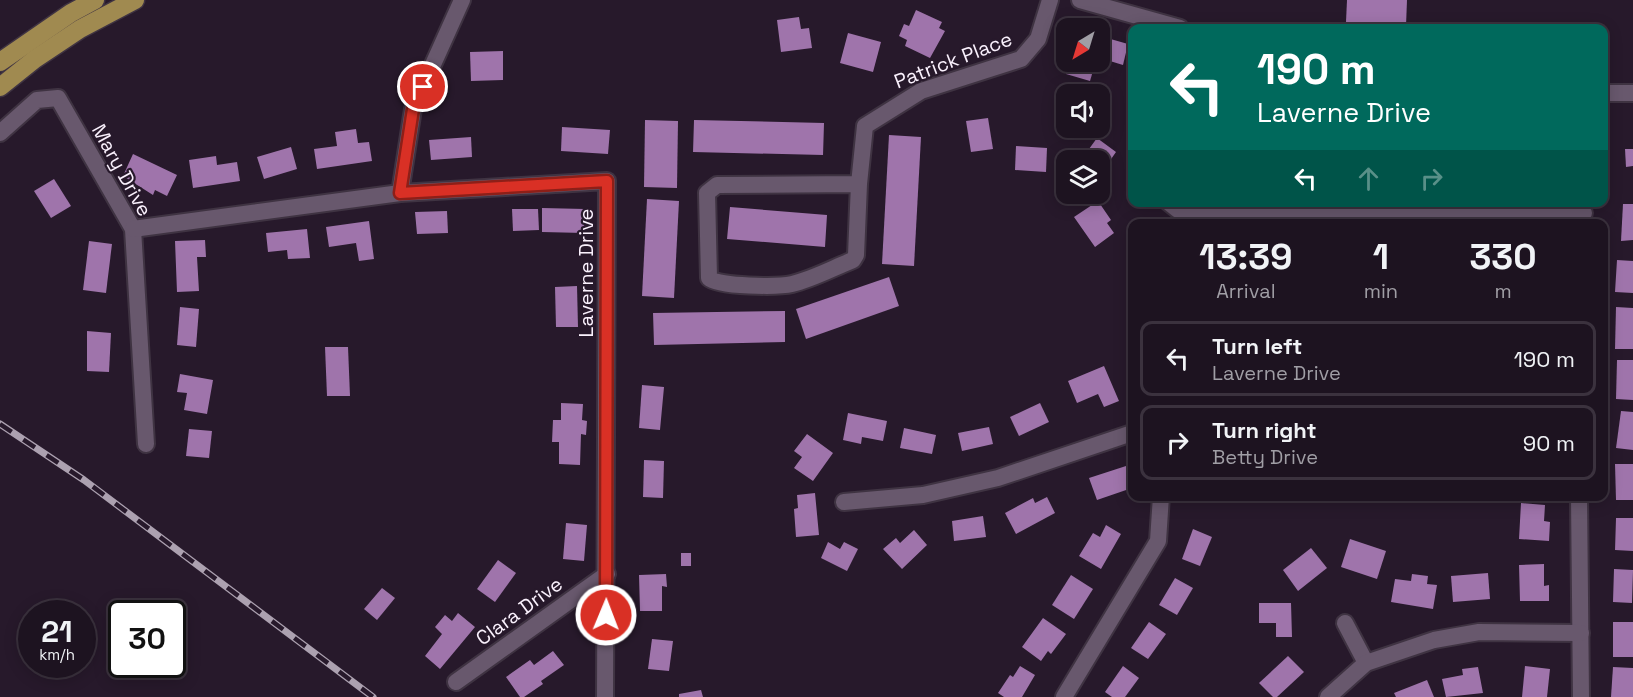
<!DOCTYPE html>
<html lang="en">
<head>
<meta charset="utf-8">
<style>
	body { margin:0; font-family:"Space Grotesk",sans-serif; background:#2a202d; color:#f1f3f6; height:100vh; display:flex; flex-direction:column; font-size:22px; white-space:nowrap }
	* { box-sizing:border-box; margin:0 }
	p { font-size:20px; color:#a09ea5 }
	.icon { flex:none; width:33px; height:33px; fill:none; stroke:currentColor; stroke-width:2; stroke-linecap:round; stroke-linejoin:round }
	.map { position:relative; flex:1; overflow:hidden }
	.sheet { position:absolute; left:1128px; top:219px; width:480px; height:282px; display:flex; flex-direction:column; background:#1d1320; border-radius:12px; box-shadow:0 3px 15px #0003,0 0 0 2px #3b323e }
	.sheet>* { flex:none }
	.hud { position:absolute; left:1128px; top:24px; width:480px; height:183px; border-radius:12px; box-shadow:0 3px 15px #0003,0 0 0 2px #3b323e; background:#00695c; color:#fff; overflow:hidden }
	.needle { width:39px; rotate:218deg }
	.buttons { position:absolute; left:1056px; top:18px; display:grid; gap:12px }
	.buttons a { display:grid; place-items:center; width:54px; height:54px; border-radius:12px; background:#1d1320; box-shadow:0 3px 15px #0003,0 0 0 2px #3b323e; font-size:30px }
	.speed { position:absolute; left:18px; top:600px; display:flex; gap:12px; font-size:30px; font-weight:700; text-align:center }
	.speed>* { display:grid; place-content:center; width:78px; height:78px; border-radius:50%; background:#1d1320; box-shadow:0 3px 15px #0003,0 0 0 2px #3b323e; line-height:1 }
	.speed small { font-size:15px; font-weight:400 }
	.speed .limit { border:3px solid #111; border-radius:9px; background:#fff; color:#111 }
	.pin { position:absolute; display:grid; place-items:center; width:51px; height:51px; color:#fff; margin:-26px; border:3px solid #fff; border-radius:50%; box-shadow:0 2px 6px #0007 }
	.me { position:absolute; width:66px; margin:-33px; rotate:1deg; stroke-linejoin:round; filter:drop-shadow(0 0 4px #0008) }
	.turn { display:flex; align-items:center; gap:21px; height:126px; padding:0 30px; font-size:27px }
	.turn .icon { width:78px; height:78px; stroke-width:2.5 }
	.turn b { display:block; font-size:42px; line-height:51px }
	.lanes { display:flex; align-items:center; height:57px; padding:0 30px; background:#0003; justify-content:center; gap:30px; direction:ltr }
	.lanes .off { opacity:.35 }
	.eta { display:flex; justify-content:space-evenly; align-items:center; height:102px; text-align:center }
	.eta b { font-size:36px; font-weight:700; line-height:42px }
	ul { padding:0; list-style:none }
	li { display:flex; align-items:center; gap:18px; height:75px; margin:0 12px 9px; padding:0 18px; border:3px solid #3b323e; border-radius:12px }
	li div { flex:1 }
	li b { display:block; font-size:22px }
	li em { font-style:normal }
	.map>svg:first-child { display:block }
</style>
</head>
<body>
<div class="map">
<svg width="1633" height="697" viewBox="0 0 1633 697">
	<rect width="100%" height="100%" fill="#27192b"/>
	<g fill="#9f74ab">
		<path d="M1347 0H1407L1406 26 1346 22Z"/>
		<path d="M916 10 942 22 939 28 945 31 930 58 905 46 907 40 899 36 904 24 909 26Z"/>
		<path d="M799 17 801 29 809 28 812 48 781 52 777 20Z"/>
		<path d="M848 33 881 42 873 72 840 63Z"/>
		<path d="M1100 36 1128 44 1123 65 1100 58Z"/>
		<path d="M503 51V80L471 81 470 52Z"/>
		<path d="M1070 62 1095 64 1090 81 1066 74Z"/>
		<path d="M988 118 993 149 971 152 966 121Z"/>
		<path d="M645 120 678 121 677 188 644 187Z"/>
		<path d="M694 120 824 123 823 155 693 152Z"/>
		<path d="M562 127 610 130 608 154 561 151Z"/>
		<path d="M356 129 358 143 369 142 372 161 317 169 314 149 337 146 335 132Z"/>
		<path d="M889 135 921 137 914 266 882 264Z"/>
		<path d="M471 137 472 157 431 160 429 140Z"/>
		<path d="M1097 138 1116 152 1100 175V160H1081Z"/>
		<path d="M1016 146 1047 148 1046 172 1015 170Z"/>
		<path d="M291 147 297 169 264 179 257 157Z"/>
		<path d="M1625 149H1633V166L1626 167Z"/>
		<path d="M133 154 177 175 167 196 155 190 153 195 123 176Z"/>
		<path d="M216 156 217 165 237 162 240 181 193 188 189 160Z"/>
		<path d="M54 179 71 206 51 218 34 191Z"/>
		<path d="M647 199 679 201 674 298 642 296Z"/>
		<path d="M1098 201 1111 220 1107 223 1114 233 1095 247 1074 217Z"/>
		<path d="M1623 204H1633V240L1621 241Z"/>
		<path d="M730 207 827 215 825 247 727 239Z"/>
		<path d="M542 208 585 209 584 233 542 232Z"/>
		<path d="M512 209H538L539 230 513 231Z"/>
		<path d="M447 211 448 233 417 234 415 212Z"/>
		<path d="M369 221 374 259 359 261 356 243 329 247 326 227Z"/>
		<path d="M307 229 310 258 288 259 287 250 268 252 266 233Z"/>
		<path d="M205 240 206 257H197L199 291 177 292 175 241Z"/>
		<path d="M89 241 112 244 106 293 83 290Z"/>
		<path d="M1131 253H1132V277L1127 276Z"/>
		<path d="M1617 260 1633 261V293L1615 292Z"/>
		<path d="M889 277 899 306 806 339 796 309Z"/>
		<path d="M577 286 578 327H556L555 287Z"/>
		<path d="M180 307 199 309 196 347 177 345Z"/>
		<path d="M1616 307 1633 308V349H1615Z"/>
		<path d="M785 311V342L654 345 653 313Z"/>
		<path d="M87 331 111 333 109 372 87 371Z"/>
		<path d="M325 347H348L350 396H327Z"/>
		<path d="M1617 360H1633V400L1616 399Z"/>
		<path d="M1104 366 1119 401 1104 407 1098 394 1077 403 1068 381Z"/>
		<path d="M180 374 213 380 207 414 184 410 187 393 177 392Z"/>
		<path d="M642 385 664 387 660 430 639 428Z"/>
		<path d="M561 403 583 404 582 420 587 421 586 435 581 434 580 465 559 464V442H552L553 420H561Z"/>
		<path d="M1040 403 1049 422 1019 436 1010 417Z"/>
		<path d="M1621 411 1633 412V450L1616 448Z"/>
		<path d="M848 413 887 421 883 441 862 437 861 444 843 440Z"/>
		<path d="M989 427 993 444 962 451 958 433Z"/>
		<path d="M904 428 936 435 932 454 900 448Z"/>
		<path d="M189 429 212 431 209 458 186 456Z"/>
		<path d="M807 434 833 453 813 481 794 468 802 457 794 451Z"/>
		<path d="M644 460 664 461 663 498 643 497Z"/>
		<path d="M1615 464H1633V500H1616Z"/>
		<path d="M1126 466 1132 488 1097 500 1089 478Z"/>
		<path d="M815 493 819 535 796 537 794 509 798 508 797 495Z"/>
		<path d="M1047 497 1055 513 1016 534 1005 513 1033 498 1035 503Z"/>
		<path d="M1521 503 1545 505 1544 521 1550 522 1549 541 1519 539Z"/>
		<path d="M983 516 986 537 954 541 952 521Z"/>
		<path d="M1616 518H1633V551L1615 550Z"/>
		<path d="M566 523 587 525 584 561 563 559Z"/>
		<path d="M1106 525 1121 534 1101 569 1079 556 1093 533 1100 537Z"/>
		<path d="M1193 529 1212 537 1200 566 1182 559Z"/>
		<path d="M914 530 927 545 902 569 883 549 896 538 900 543Z"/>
		<path d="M1350 539 1386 551 1377 579 1341 567Z"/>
		<path d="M828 542 840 549 844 542 858 549 847 571 821 558Z"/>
		<path d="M1311 548 1327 568 1298 591 1283 570Z"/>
		<rect x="681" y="553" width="10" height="13"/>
		<path d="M498 560 516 573 495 602 477 589Z"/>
		<path d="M1544 564V586L1549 585V601H1520L1519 565Z"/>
		<path d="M1614 569 1633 570 1632 603 1613 602Z"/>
		<path d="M1488 573 1490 599 1453 602 1451 576Z"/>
		<path d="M666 574 667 587 662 586V611H640L639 575Z"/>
		<path d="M1412 574 1428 576 1427 584 1437 585 1433 609 1391 602 1395 579 1411 581Z"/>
		<path d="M1071 575 1093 589 1074 619 1052 605Z"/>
		<path d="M1175 578 1193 588 1177 615 1159 605Z"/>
		<path d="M382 588 395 598 377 620 364 609Z"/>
		<path d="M1259 603H1291L1292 637H1276V623H1259Z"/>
		<path d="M458 613 475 627 440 669 425 656 442 634 435 627 445 615 452 621Z"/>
		<path d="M1043 618 1066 634 1051 654 1048 651 1041 661 1022 647Z"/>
		<path d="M1149 622 1166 634 1148 659 1131 648Z"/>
		<rect x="1613" y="622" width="20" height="35"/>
		<path d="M652 639 673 641 669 671 648 669Z"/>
		<path d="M553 651 564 665 541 681 543 684 524 697H520L506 677 530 660 534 665Z"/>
		<path d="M1288 656 1304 672 1277 697H1273L1259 683Z"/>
		<path d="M1020 666 1035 675 1022 697H1004L998 693 1010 675 1013 677Z"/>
		<path d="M1123 666 1139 678 1125 697H1112L1105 692Z"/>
		<path d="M1525 666 1550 669 1547 697H1522Z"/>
		<path d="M1478 667 1483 693 1446 697 1442 679 1463 675 1462 669Z"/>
		<path d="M1613 667 1633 668V697H1611Z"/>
		<path d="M1427 680 1434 697H1396L1394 693Z"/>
		<path d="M701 690 703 697H679V694Z"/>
	</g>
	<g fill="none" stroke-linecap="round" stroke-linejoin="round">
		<g stroke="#3f3342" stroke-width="20">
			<g id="minor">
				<path d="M1080 0 1180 28"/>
				<path d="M1604 93H1633"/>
				<path d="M0 133 37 100 58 98 133 229 146 444"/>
				<path d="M859 184 717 185 707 193 709 278C718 287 779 287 792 284 813 279 833 268 853 260L856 255 859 184 865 126 921 91 1021 59 1038 39 1050 0"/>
				<path d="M400 193 413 109 462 0"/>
				<path d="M1168 202 1178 210 1584 213"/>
				<path d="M133 229 400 193 607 181 605 697"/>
				<path d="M1579 496 1581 697"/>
				<path d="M844 502 923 495 998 478 1132 433"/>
				<path d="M1345 623 1366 663"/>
				<path d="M456 682 607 574"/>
				<path d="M1064 697 1158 541 1161 496"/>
				<path d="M1328 697 1366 663 1434 640 1479 632 1581 633"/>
			</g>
		</g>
		<g stroke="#3f3342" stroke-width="21">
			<g id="major">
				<path d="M0 62 71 13 95 0"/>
				<path d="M0 87 35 59 80 29 135 0"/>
			</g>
		</g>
		<use href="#minor" stroke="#68586d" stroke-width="16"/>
		<use href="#major" stroke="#a08a50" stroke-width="18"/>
		<g stroke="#aca1b0" stroke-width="7">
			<path id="rail" d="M0 424 84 480 373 697"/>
		</g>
		<use href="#rail" stroke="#27192b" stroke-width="4.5" stroke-dasharray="14" stroke-linecap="butt"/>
	</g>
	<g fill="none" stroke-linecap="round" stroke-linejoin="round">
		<g stroke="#8d1f18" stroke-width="15">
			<path id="route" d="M423 87 413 109 400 193 607 181 606 615"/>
		</g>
		<use href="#route" stroke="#d93025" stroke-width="10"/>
	</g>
	<g text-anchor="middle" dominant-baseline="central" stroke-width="4.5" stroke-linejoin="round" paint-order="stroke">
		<g font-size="20" fill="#faf1fd" stroke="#27192b">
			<text transform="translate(953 60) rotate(-21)">Patrick Place</text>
			<text transform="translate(122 170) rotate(61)">Mary Drive</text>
			<text transform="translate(586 273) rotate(-90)">Laverne Drive</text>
			<text transform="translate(519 611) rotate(-36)">Clara Drive</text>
		</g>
	</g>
</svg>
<div class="buttons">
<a><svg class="needle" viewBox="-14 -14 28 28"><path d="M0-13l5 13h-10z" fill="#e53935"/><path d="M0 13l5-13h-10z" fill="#a09ea5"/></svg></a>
<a><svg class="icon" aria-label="sound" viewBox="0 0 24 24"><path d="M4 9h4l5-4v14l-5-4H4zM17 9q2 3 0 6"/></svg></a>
<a><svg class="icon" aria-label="layers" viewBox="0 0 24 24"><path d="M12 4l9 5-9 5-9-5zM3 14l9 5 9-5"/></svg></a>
</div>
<div class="speed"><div>21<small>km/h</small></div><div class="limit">30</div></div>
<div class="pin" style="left:423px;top:87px;background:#d93025"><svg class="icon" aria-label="arrive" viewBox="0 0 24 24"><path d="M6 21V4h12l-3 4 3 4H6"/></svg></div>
<svg class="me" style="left:606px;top:615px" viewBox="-20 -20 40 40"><circle r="17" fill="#d93025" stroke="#fff" stroke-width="3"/><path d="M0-11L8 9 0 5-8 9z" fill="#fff"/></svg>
<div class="hud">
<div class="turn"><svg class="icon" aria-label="left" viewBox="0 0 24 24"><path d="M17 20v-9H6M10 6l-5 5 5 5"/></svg><div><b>190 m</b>Laverne Drive</div></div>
<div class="lanes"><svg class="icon" aria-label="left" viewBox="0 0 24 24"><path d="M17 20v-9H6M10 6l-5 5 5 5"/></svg><svg class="icon off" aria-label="ahead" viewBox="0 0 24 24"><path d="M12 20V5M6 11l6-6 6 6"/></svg><svg class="icon off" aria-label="right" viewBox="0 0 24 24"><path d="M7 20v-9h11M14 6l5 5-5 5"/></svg></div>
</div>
<section class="sheet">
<div class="eta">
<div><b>13:39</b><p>Arrival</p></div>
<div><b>1</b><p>min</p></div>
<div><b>330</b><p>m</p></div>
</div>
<ul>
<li><svg class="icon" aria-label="left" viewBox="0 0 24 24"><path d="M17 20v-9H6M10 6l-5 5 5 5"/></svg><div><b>Turn left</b><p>Laverne Drive</p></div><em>190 m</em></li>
<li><svg class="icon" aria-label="right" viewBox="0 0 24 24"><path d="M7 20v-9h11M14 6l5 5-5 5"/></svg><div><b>Turn right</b><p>Betty Drive</p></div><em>90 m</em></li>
</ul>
</section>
</div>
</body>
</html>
